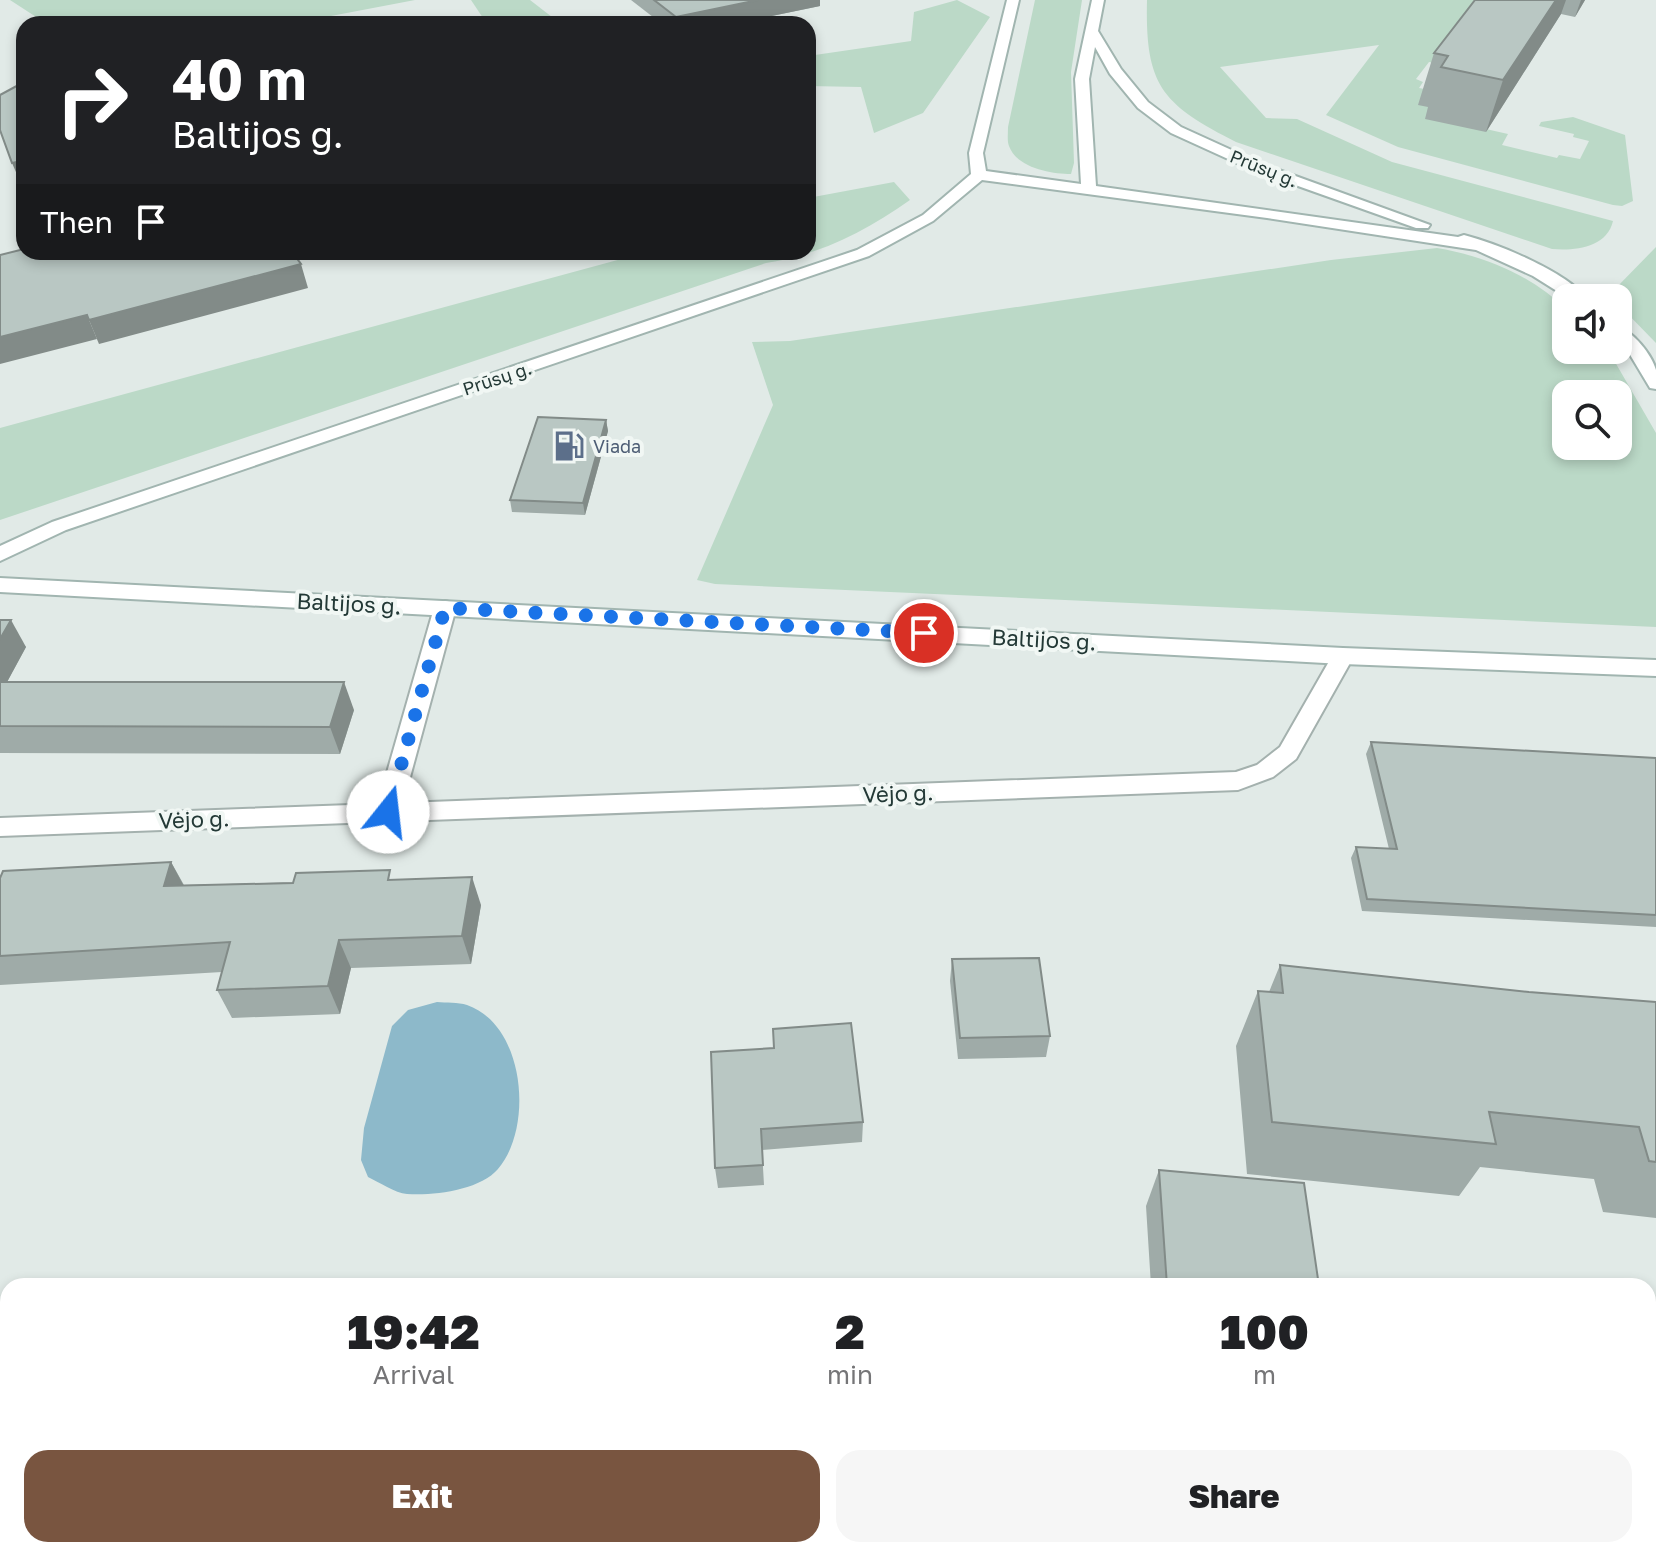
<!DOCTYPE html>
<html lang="en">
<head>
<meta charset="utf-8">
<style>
	body { margin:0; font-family:"Golos Text",sans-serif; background:#f6f6f6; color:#202124; height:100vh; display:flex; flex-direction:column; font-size:30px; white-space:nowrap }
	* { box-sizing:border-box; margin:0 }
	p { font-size:26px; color:#757577 }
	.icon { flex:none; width:44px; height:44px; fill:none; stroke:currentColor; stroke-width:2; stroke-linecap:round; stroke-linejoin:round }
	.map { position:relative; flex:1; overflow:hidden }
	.side { position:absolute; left:0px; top:1278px; width:1656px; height:280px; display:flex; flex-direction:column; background:#fff; border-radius:24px 24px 0 0; box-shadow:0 4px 12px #0003 }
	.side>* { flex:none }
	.guide { position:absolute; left:16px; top:16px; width:800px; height:244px; border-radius:24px; box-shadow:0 4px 12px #0003; background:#202124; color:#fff; overflow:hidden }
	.buttons { position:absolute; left:1552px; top:284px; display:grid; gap:16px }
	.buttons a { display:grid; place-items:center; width:80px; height:80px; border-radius:16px; background:#fff; box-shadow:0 4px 12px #0003; font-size:40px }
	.pin { position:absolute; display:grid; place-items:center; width:68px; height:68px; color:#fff; margin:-34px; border:4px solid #fff; border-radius:50%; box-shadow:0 2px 8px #0007 }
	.me { position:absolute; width:88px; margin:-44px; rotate:16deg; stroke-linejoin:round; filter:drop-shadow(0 0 6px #0008) }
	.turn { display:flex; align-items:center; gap:28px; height:168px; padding:0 24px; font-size:36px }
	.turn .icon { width:104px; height:104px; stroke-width:2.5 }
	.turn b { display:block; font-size:56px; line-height:68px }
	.then { display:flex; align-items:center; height:76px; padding:0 24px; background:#0003; gap:16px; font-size:30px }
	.eta { display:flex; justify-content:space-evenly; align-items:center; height:136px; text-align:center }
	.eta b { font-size:48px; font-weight:800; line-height:56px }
	.cta { display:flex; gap:16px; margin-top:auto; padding:16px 24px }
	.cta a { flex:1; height:92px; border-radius:24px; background:#795540; color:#fff; font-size:32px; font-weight:800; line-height:92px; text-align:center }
	.cta a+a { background:#f6f6f6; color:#202124 }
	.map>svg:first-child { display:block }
</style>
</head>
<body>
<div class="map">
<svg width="1656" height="1558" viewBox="0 0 1656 1558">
	<rect width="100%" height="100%" fill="#e1eae7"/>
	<g fill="#bbd9c7" fill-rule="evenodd">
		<path d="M10 0H415L310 20 311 24H47Z"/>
		<path d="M471 0H530L561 24H487Z"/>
		<path d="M957 0 990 17 923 113 874 133 861 87 808 86V56L911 41 914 12Z"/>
		<path d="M1035 0H1082L1071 72 1074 163 1071 174C1051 174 1017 168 1009 146 1007 141 1008 133 1008 127Z"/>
		<path d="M1147 0H1510L1457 68 1429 62 1416 79 1423 82 1419 88 1430 90 1432 108 1477 127 1508 134 1502 145 1557 158 1559 155 1580 159 1589 141 1573 137 1574 134 1539 126 1541 122 1573 117 1625 135 1633 201 1622 206 1613 205 1398 147 1326 115 1379 45 1220 67 1266 118 1297 119 1392 162 1613 221C1607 248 1574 251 1552 249L1236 142C1161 104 1145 85 1147 0Z"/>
		<path d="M894 182 910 200C866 231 820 255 766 263L0 520V428L647 252H808V198Z"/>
		<path d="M1656 247V343L1618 304 1615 289Z"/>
		<path d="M1437 248C1484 256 1531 275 1566 309V350H1605L1615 362 1656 433V627L715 584 697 580 773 405 752 342 790 341 1331 260ZM1566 394H1618V446H1566Z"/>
		<path d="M0 1460H8V1550H579L616 1558H0Z"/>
	</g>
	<g fill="#8db9ca">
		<path d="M437 1002C446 1003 458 1002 467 1005 525 1025 534 1127 498 1169 480 1190 434 1196 407 1194 395 1193 379 1182 368 1177L361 1160 364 1128 392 1026 408 1010Z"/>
		<rect x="0" y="1319" width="8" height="141"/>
		<path d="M579 1550H917L933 1558H616Z"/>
	</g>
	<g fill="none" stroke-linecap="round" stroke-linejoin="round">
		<g stroke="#a4b1ae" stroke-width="4">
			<path id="street" d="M445 601 453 603 456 608 403 803 1236 772 1257 765 1280 747 1335 651H1351L1354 656 1296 759 1273 777 1238 790 0 836V818L378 804 434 608 437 603Z"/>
		</g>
		<g stroke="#a1b5b0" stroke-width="4">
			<g id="secondary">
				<path d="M1007 0H1019L983 153 986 171 1081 184 1075 79 1092 0H1104L1098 31 1121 69 1148 102 1181 127 1260 163 1430 225 1428 228H1416L1250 169 1171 133 1138 108 1110 74 1095 47 1089 79 1096 186 1458 237 1464 235C1499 244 1564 271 1587 298H1568L1533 276 1476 250 1267 218 982 180 933 221 869 256 66 530 0 561V546L52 522 857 250 923 215 971 174 969 153Z"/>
				<path d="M1618 327C1633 331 1652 355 1656 370 1656 375 1656 384 1656 389L1650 388 1629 353 1618 342Z"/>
				<path d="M0 578 1343 648 1656 660V676L1343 664 0 592Z"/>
			</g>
		</g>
		<use href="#street" fill="#fff" fill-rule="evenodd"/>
		<use href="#secondary" fill="#fff" fill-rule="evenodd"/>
	</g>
	<g fill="#9faba8">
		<path d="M631 0H820V6L733 24H662Z"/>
		<path d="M1475 0H1585L1575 17 1561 14 1486 132 1425 119 1428 107 1418 105 1434 53Z"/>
		<path d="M437 252H469L470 255Z"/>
		<path d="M606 420 608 431 585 515 512 512 510 500Z"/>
		<path d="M0 620 26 647 7 682 354 710 340 754 0 753Z"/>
		<path d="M1371 742 1656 758V927L1362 911 1351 858 1356 847 1389 849 1366 754Z"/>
		<path d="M171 862 184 885 393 880 481 905 471 964 351 968 340 1014 232 1018 217 990 222 972 0 985V878Z"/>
		<path d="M952 959 1050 1036 1046 1057 958 1059 950 981Z"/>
		<path d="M1280 965 1529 992 1656 1002V1218L1603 1212 1594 1179 1480 1167 1459 1196 1247 1174 1236 1046 1258 991 1269 992Z"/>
		<path d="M711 1052 863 1122 862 1142 762 1150 764 1185 718 1188 715 1168Z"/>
		<path d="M1159 1170 1319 1286H1151L1146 1206Z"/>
	</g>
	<g fill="#828b88">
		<path d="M758 0H820V6L733 24H677L676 17Z"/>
		<path d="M1556 0H1566L1561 14 1486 132 1503 80Z"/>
		<path d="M1581 0H1585L1575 17Z"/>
		<path d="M17 162 24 177V186H22L12 163Z"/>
		<path d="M301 264 308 288 99 344 89 320Z"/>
		<path d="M87 315 97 339 0 364V337Z"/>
		<path d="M606 420 608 431 585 515 583 503Z"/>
		<path d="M11 620 26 647 0 695V639Z"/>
		<path d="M344 682 354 710 340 754 330 727Z"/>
		<path d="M171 862 186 890 164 886Z"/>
		<path d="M472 877 481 905 471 964 462 936Z"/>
		<path d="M339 940 351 968 340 1014 328 986Z"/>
	</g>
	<g fill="#b9c7c3" stroke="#828b88" stroke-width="2">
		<path d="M654 0H758L676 17Z"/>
		<path d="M1475 0H1556L1503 80 1441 67 1448 56 1434 53Z"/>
		<path d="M24 82V176L17 162 12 163 0 130V95Z"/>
		<path d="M24 249V252H292L301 264 89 320 87 315 0 337V255Z"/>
		<path d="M538 417 606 420 583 503 510 500Z"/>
		<path d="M0 620H11L0 639Z"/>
		<path d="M0 682H344L330 727 0 726Z"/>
		<path d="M1371 742 1656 758V915L1367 899 1356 847 1397 849Z"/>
		<path d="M171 862 164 886 293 883 296 873 390 870 388 880 472 877 462 936 339 940 328 986 217 990 230 942 0 956V878L3 871Z"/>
		<path d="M1039 958 1050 1036 960 1038 952 959Z"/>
		<path d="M1280 965 1529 992 1656 1002V1162L1649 1161 1639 1127 1489 1112 1496 1144 1272 1122 1258 991 1283 993Z"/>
		<path d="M851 1023 863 1122 761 1129 763 1165 715 1168 711 1052 774 1048 773 1029Z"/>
		<path d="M1159 1170 1304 1183 1319 1286H1167Z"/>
	</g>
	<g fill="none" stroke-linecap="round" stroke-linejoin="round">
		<path stroke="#1a73e8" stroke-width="14" stroke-dasharray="0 25.2" d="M388 812 445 608 924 633"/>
	</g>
	<defs>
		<g id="fuel-bare" transform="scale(2.4)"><path d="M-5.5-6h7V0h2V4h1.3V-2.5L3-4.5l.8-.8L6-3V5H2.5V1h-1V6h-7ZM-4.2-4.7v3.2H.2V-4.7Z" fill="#5c6f8a" stroke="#f1f7f4" stroke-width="2.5" paint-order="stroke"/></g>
	</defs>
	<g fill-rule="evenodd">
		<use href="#fuel-bare" x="569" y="446"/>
	</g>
	<g text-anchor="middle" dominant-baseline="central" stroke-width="8" stroke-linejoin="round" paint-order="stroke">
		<g font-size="18" fill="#233936" stroke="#f1f7f4">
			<text transform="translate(1264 168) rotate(22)">Prūsų g.</text>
			<text transform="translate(497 378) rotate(-18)">Prūsų g.</text>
		</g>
		<g font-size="18" fill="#4e5e75" stroke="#f1f7f4" text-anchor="start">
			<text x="593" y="446">Viada</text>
		</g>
		<g font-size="22" fill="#233936" stroke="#f1f7f4">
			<text transform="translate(349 603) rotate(3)">Baltijos g.</text>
			<text transform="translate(1044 639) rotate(3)">Baltijos g.</text>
			<text transform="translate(898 793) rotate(-2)">Vėjo g.</text>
			<text transform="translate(194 819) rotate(-2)">Vėjo g.</text>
		</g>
	</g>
</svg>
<div class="buttons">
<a><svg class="icon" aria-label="sound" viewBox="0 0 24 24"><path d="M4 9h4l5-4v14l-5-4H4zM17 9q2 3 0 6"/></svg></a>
<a><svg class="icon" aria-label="search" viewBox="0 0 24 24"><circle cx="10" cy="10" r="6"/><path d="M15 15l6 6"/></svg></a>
</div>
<div class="pin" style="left:924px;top:633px;background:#d93025"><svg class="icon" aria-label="arrive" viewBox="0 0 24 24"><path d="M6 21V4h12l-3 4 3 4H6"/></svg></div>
<svg class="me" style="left:388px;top:812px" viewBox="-20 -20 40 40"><circle r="19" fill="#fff"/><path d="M0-13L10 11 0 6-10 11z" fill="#1a73e8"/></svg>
<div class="guide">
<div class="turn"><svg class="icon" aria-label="right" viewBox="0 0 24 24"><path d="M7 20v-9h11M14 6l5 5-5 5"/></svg><div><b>40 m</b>Baltijos g.</div></div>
<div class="then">Then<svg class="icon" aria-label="arrive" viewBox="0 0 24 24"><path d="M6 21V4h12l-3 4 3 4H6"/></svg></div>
</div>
<section class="side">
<div class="eta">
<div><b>19:42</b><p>Arrival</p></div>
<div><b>2</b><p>min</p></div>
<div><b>100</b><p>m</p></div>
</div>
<div class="cta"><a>Exit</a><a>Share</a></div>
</section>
</div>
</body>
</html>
